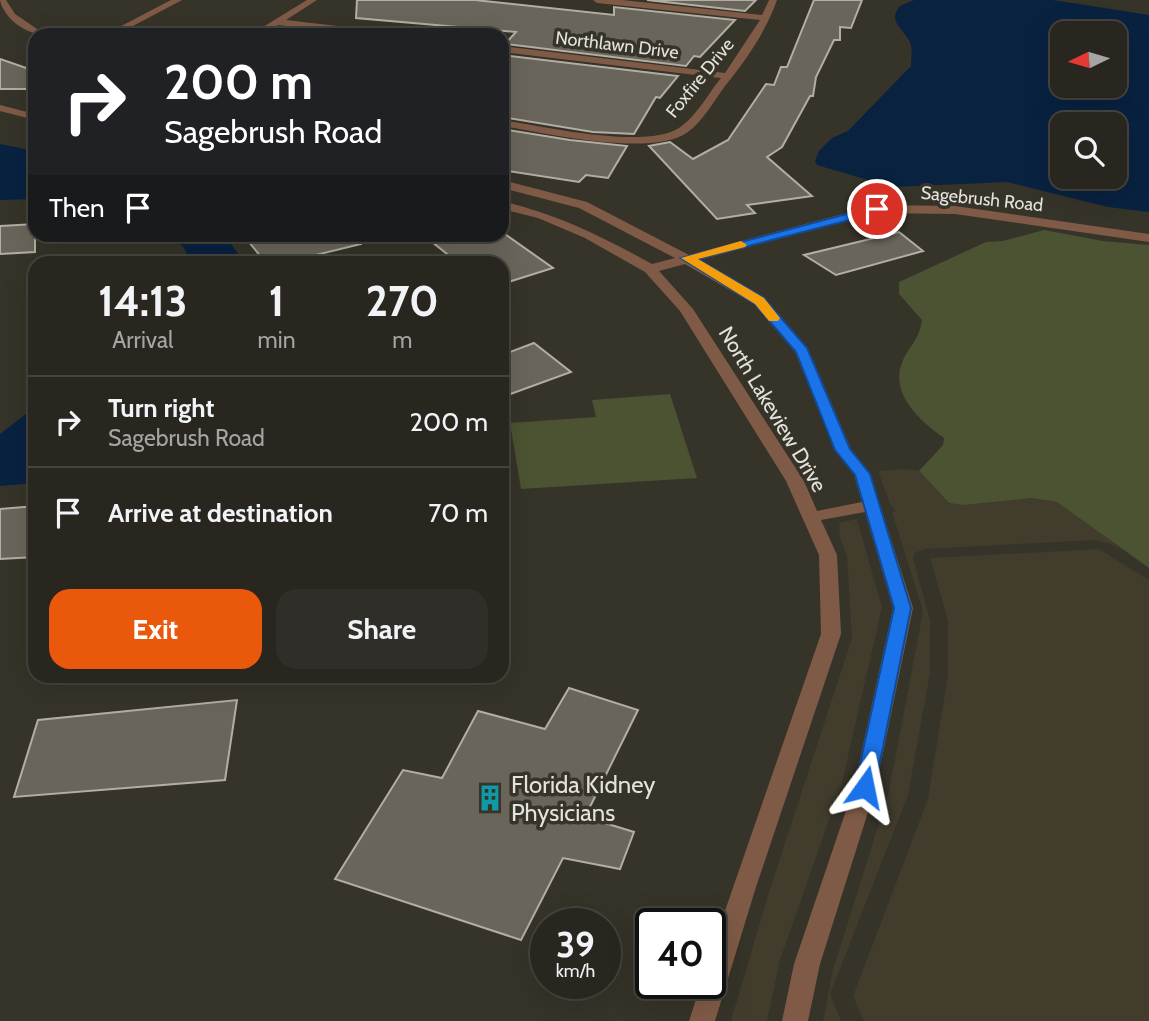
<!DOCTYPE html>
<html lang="en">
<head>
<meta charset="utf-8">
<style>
	body { margin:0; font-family:Cabin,sans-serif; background:#302e28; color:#f1f3f6; height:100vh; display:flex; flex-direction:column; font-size:26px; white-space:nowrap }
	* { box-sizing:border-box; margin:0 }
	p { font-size:23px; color:#a5a5a4 }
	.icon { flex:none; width:38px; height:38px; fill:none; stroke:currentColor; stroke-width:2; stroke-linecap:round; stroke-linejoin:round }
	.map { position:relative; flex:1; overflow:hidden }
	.panel { position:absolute; left:28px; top:256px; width:481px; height:427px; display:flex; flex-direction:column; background:#28261f; border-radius:21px; box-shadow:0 7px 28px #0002,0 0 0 2px #44433d }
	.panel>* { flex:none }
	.guide { position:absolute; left:28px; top:28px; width:481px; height:214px; border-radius:21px; box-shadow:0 7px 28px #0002,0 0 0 2px #44433d; background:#202124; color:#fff; overflow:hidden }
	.needle { width:46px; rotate:265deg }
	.fabs { position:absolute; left:1050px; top:21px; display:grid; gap:14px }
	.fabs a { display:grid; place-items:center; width:77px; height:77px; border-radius:14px; background:#28261f; box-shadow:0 7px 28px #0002,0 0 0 2px #44433d; font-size:35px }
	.speed { position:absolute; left:530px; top:908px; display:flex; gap:14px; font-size:35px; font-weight:700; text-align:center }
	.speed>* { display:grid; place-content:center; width:91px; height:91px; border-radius:50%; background:#28261f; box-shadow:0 7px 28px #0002,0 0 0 2px #44433d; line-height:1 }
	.speed small { font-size:18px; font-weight:400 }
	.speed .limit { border:4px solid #111; border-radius:10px; background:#fff; color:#111 }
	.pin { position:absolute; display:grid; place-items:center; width:60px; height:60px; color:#fff; margin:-30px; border:4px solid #fff; border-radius:50%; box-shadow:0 2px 7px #0007 }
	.me { position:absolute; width:77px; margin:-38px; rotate:12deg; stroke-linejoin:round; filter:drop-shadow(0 0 5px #0008) }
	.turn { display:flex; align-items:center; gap:24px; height:147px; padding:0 21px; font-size:32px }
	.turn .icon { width:91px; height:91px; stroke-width:2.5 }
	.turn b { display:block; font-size:49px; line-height:60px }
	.then { display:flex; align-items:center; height:66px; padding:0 21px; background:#0003; gap:14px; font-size:26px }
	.eta { display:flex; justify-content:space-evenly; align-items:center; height:119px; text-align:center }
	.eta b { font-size:42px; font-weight:700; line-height:49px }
	.action { display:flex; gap:14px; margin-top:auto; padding:14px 21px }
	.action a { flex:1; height:80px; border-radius:21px; background:#ea580c; color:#fff; font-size:28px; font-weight:700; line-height:80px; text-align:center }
	.action a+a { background:#302e28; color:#f1f3f6 }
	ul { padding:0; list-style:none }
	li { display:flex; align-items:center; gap:21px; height:91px; padding:0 21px; border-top:2px solid #44433d }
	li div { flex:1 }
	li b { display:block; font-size:26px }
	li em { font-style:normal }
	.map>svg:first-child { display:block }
</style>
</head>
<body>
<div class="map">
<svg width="1149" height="1021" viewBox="0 0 1149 1021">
	<rect width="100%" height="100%" fill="#363329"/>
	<g fill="#413c2c">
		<path d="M904 469 919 471 949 503 964 505 1032 498 1057 502 1088 522 1126 554 1111 544 1094 540 925 549 914 553 913 558 930 620V673L908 795 830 994 841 1021H823L833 970 889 791 923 611 892 512 896 511 890 504 878 471Z"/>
		<path d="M857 519 882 607 842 783 780 960 767 1021H731L769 892 852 638 847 556 840 538 839 523Z"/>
		<path d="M1099 549 1149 580V1021H864L853 996 928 799 948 675V621L930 558Z"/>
	</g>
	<g fill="#4b5332">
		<path d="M1044 230 1103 241 1149 245V568L1057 502 1032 498 964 505 949 503 919 471 943 445 944 438C919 420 887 392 904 358 912 343 919 339 922 320L899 294V282L986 242 1003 241Z"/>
		<path d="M670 394 697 478 521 489 510 423 596 417 592 400Z"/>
	</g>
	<g fill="#092240" fill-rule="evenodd">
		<path d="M914 0H1053L1149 15V212L1108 207 1007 182 892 187 817 165 815 161 819 151 832 138 848 131 911 66C911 59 913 48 910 42 903 28 887 22 900 6ZM1062 33H1115V86H1062ZM1062 124H1115V177H1062Z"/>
		<path d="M0 144 35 151V199L0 200Z"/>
		<path d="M123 235H239L229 241 244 262H187C187 251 185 246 175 241Z"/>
		<path d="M35 407V483L0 486V434Z"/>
	</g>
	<g fill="#69655a" stroke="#b2aea3" stroke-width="2">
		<path d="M357 0H475L614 15V7L735 20 700 57 694 56 686 66 505 44 516 32 356 18Z"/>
		<path d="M647 0H756L745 11Z"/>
		<path d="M814 0H862L851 28 840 27V40H834L816 77 813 96H810L782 147 767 157 812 196 747 205 755 213 717 219 649 146 670 142 693 159 728 140 766 84 774 85 781 67H787Z"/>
		<path d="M502 55 678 76 660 98 656 97 634 134 593 132 502 117Z"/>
		<path d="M0 59 35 71V89H0Z"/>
		<path d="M502 129 570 140 627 146 608 178 586 175 579 182 502 170Z"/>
		<path d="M35 224V252L0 254V226Z"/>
		<path d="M502 232 553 268 502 284V262H457L422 234H502Z"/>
		<path d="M899 232 923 251 836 275 804 255Z"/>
		<path d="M279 234H360L361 244 287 262H265L249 242Z"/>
		<path d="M534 343 571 372 502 397V355Z"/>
		<path d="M35 506V557L0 559V509Z"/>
		<path d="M569 688 638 710 585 817 634 832 620 869 563 858 521 940 335 879 403 770 442 778 478 711 545 729Z"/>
		<path d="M237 700 225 780 14 797 38 720Z"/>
	</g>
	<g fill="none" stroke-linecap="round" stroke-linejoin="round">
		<g fill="#7f5b47" fill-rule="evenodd">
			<path d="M0 0H6L15 14 46 35C27 35 4 19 0 0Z"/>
			<path d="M171 0H182L116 35H104Z"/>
			<path d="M307 0H317L286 20 389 32 394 35H365L278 25 262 35H250Z"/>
			<path d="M593 0H622L762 15 769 0H777C766 31 747 59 725 86 714 101 703 121 688 132 651 158 546 133 502 126V120C543 126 645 150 679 128 696 117 708 94 721 78L502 52V46L725 73 760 20 597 3Z"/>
			<path d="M0 105 35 114V120L0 111Z"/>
			<path d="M502 180 587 202 689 255 877 205 955 206 1149 234V242L955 214 877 213 699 260 764 298 809 351 851 449 870 474 913 608 876 787 820 964 808 1021H782L794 964 854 787 893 608 865 512 821 520 837 555 841 634 756 887 715 1021H689L701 984H710V954L821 634 819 555 786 481 680 311 645 272 585 238 538 218 502 209V201C559 215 601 236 652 264L675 258 579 208 502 188ZM685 264 754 304 795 352 835 450 854 475 862 502 817 511 804 481 693 309 659 271Z"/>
		</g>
	</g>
	<path fill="#1a73e8" stroke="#114b97" stroke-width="2" d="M877 206 881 207V212L698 259 764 298 807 348 850 449 870 474 911 608 875 787 872 792 865 795 858 792 855 787 894 608 855 475 835 450 796 352 755 304 681 258Z"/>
	<path fill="#f59e0b" d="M741 241 747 245 745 247 698 259 764 298 780 318 778 321H769L755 304 681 258Z"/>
	<defs>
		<g id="building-bare" transform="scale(2.1)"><path d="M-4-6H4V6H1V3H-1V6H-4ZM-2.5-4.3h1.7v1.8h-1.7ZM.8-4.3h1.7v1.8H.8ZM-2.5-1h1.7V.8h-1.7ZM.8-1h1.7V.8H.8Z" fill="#0f9aa8" stroke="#363329" stroke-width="2.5" paint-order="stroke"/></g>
	</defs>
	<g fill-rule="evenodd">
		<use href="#building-bare" x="490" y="798"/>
	</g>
	<g text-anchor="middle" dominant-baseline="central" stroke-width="7" stroke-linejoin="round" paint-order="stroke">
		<g font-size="18" fill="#e4e2dc" stroke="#363329">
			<text transform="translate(617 45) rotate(7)">Northlawn Drive</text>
			<text transform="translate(700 78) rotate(-51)">Foxfire Drive</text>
			<text transform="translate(982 199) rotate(6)">Sagebrush Road</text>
		</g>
		<g font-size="21" fill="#e4e2dc" stroke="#363329">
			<text transform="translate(773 409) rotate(59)">North Lakeview Drive</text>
		</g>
		<g font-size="24" fill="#e4e2dc" stroke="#363329" text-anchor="start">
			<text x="511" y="784">Florida Kidney<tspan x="511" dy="28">Physicians</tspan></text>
		</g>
	</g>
</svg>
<div class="fabs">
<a><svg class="needle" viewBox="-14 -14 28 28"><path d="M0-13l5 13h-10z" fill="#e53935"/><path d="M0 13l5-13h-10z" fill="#a5a5a4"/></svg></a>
<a><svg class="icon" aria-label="search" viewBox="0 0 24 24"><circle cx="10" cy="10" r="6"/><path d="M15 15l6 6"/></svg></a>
</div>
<div class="speed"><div>39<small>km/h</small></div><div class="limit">40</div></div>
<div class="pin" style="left:877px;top:209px;background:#d93025"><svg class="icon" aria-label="arrive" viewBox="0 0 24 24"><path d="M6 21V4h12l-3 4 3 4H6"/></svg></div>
<svg class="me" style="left:865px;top:787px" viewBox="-20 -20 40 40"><path d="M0-17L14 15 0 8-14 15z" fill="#1a73e8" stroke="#fff" stroke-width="4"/></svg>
<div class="guide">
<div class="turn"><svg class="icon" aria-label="right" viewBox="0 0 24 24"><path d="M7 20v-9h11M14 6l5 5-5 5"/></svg><div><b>200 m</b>Sagebrush Road</div></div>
<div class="then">Then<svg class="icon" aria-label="arrive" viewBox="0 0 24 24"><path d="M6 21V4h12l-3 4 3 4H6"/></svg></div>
</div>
<section class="panel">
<div class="eta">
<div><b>14:13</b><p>Arrival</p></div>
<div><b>1</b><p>min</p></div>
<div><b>270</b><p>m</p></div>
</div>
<ul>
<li><svg class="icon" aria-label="right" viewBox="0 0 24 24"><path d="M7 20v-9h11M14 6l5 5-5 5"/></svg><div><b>Turn right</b><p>Sagebrush Road</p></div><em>200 m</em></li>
<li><svg class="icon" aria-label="arrive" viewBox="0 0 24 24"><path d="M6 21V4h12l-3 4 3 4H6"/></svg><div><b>Arrive at destination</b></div><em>70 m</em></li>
</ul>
<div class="action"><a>Exit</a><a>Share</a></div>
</section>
</div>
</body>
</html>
